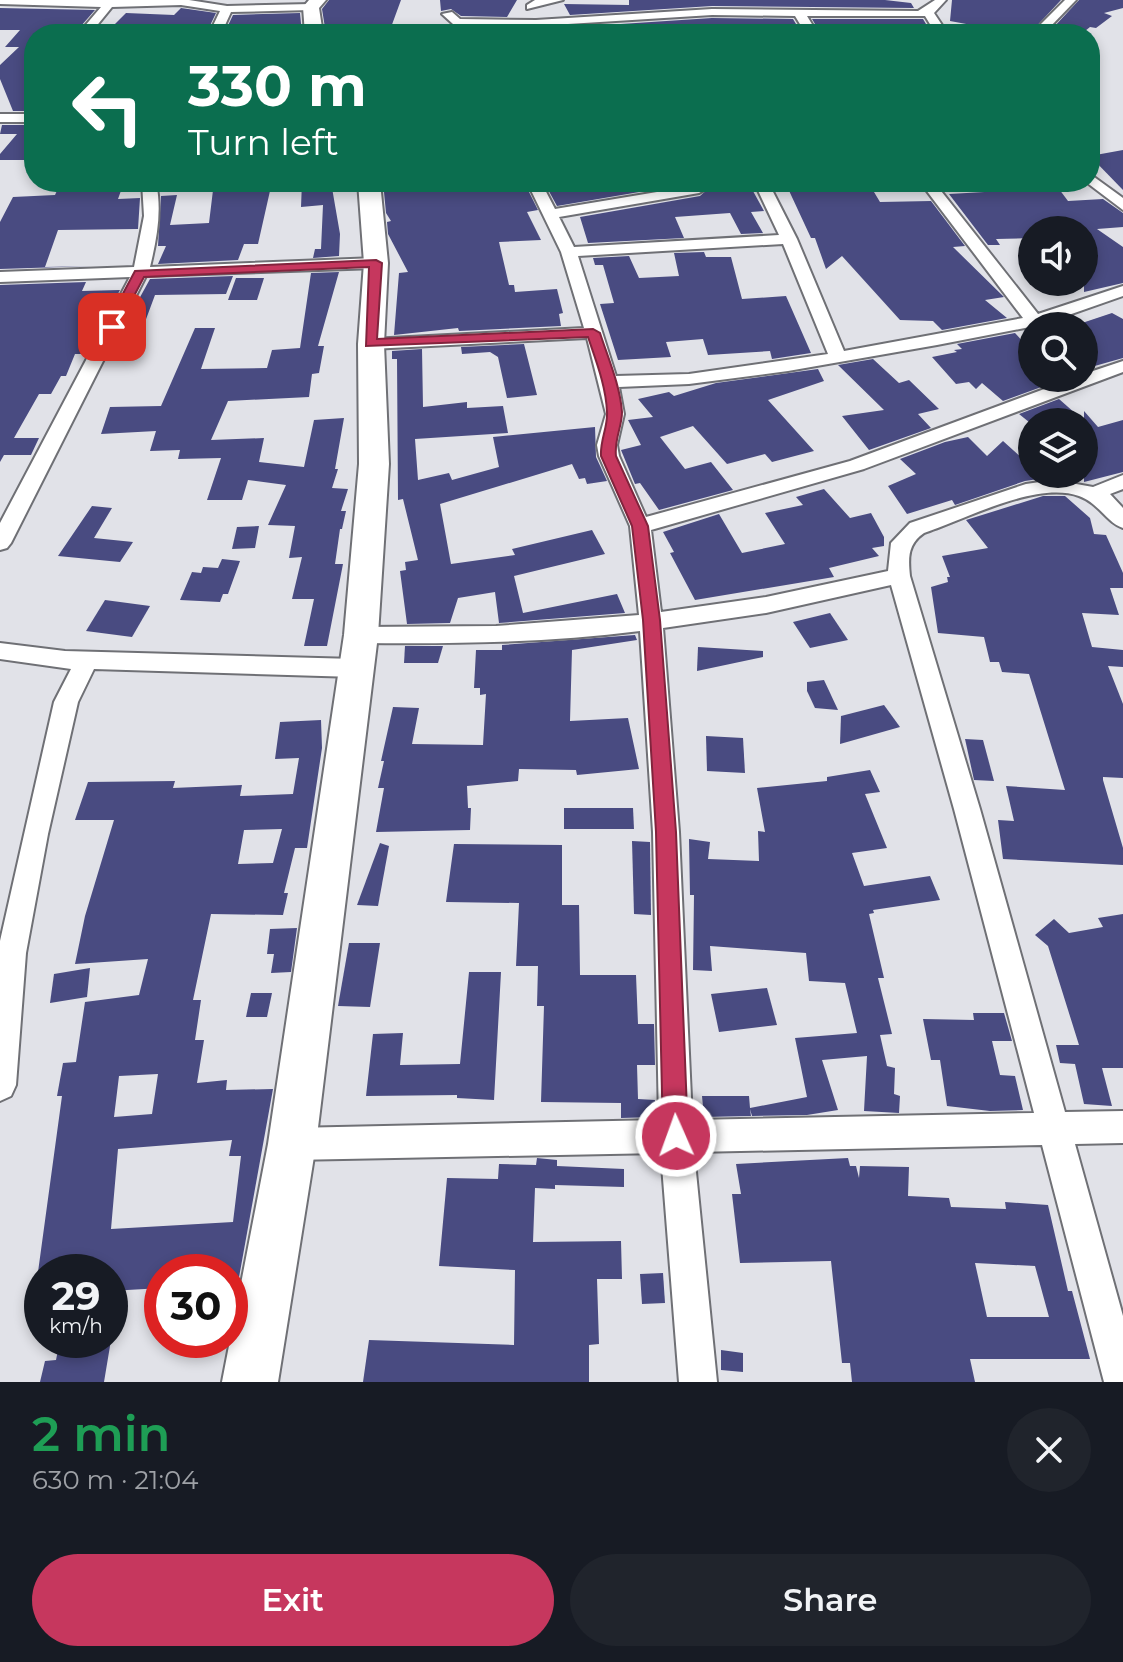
<!DOCTYPE html>
<html lang="en">
<head>
<meta charset="utf-8">
<style>
	body { margin:0; font-family:Montserrat,sans-serif; background:#20242c; color:#f1f3f6; height:100vh; display:flex; flex-direction:column; font-size:30px; white-space:nowrap }
	* { box-sizing:border-box; margin:0 }
	p { font-size:26px; color:#9ea1a6 }
	.icon { flex:none; width:44px; height:44px; fill:none; stroke:currentColor; stroke-width:2; stroke-linecap:round; stroke-linejoin:round }
	.map { position:relative; height:1382px; overflow:hidden }
	.panel { display:flex; flex-direction:column; background:#171b24; flex:1 }
	.panel>* { flex:none }
	.top-card { position:absolute; left:24px; top:24px; width:1076px; height:168px; border-radius:32px; box-shadow:0 4px 12px #0003; background:#0b6e4f; color:#fff; overflow:hidden }
	.fabs { position:absolute; left:1018px; top:216px; display:grid; gap:16px }
	.fabs a { display:grid; place-items:center; width:80px; height:80px; border-radius:50%; background:#171b24; box-shadow:0 4px 12px #0003; font-size:40px }
	.speed { position:absolute; left:24px; top:1254px; display:flex; gap:16px; font-size:40px; font-weight:700; text-align:center }
	.speed>* { display:grid; place-content:center; width:104px; height:104px; border-radius:50%; background:#171b24; box-shadow:0 4px 12px #0003; line-height:1 }
	.speed small { font-size:20px; font-weight:400 }
	.speed .limit { border:12px solid #d22; background:#fff; color:#111 }
	.pin { position:absolute; display:grid; place-items:center; width:68px; height:68px; color:#fff; margin:-34px; border-radius:16px; box-shadow:0 4px 12px #0006 }
	.me { position:absolute; width:88px; margin:-44px; rotate:358deg; stroke-linejoin:round; filter:drop-shadow(0 0 6px #0008) }
	.turn { display:flex; align-items:center; gap:28px; height:168px; padding:0 32px; font-size:36px }
	.turn .icon { width:104px; height:104px; stroke-width:2.5 }
	.turn b { display:block; font-size:56px; line-height:68px }
	.round { display:grid; place-items:center; flex:none; width:84px; height:84px; border-radius:42px; background:#20242c }
	.summary { display:flex; align-items:center; justify-content:space-between; height:136px; padding:0 32px }
	h1 { font-size:48px; font-weight:600; line-height:60px; color:#1e9e55 }
	.cta { display:flex; gap:16px; margin-top:auto; padding:16px 32px }
	.cta a { flex:1; height:92px; border-radius:48px; background:#c6375e; color:#fff; font-size:32px; font-weight:600; line-height:92px; text-align:center }
	.cta a+a { background:#20242c; color:#f1f3f6 }
	.map>svg:first-child { display:block }
</style>
</head>
<body>
<div class="map">
<svg width="1123" height="1382" viewBox="0 0 1123 1382">
	<rect width="100%" height="100%" fill="#e1e2e8"/>
	<g fill="#494b81" fill-rule="evenodd">
		<path d="M329 0H401L390 30 342 29 340 34H326L322 9Z"/>
		<path d="M440 0H517L507 17 461 16 451 9 441 11Z"/>
		<path d="M629 0H885L911 3 914 8 712 6 570 15 564 4 629 5Z"/>
		<path d="M952 0H1061L1033 30 1003 25 1004 31 950 21Z"/>
		<path d="M1079 0H1123V8L1104 13 1112 16 1096 28 1090 27 1085 31 1076 29 1070 32 1053 28Z"/>
		<path d="M0 8 95 10 81 26H60L51 34H34V111H13L0 79V65L19 47H5L20 30H0Z"/>
		<path d="M181 8 216 13 206 34 145 31 142 34H105L126 13 174 15Z"/>
		<path d="M300 13 302 34H224L233 15Z"/>
		<path d="M712 18 793 19 802 34 684 28 686 34H579L575 27Z"/>
		<path d="M812 19H923L932 34H821Z"/>
		<path d="M2 125H34V160H0V154L17 134H0Z"/>
		<path d="M1123 150V190L1090 156Z"/>
		<path d="M61 182H95L93 187 123 185 118 199 140 198 138 229 58 230 45 267 93 266 0 269V222L13 197 55 195Z"/>
		<path d="M214 182H272L258 244H244L238 260 158 264 166 246H158L161 196 177 195 170 225 209 223Z"/>
		<path d="M302 182H331L340 234 339 256 313 258 315 249H321L323 205 301 207Z"/>
		<path d="M416 182H524L538 210 527 212 541 240 499 242 509 285H514L515 292 557 289 563 313 559 314 561 326 459 331 458 328 394 335 399 273 408 272 388 234 387 222 391 221 386 213 384 192 418 186Z"/>
		<path d="M544 182H748L764 211 751 212 763 233 741 234 730 213 675 217 684 238 588 243 580 217 700 196 709 188 698 182 557 206Z"/>
		<path d="M785 182H808L812 190 871 187 880 202 931 201 965 246 953 247 1004 297 985 300 1007 318 942 330 933 321 900 320 842 256 826 269 815 238H811Z"/>
		<path d="M993 182 1056 185 1068 201 1103 199 1123 213V227L1097 229 1123 247V283L1084 292V230H1032V238L996 239 1000 245H988L949 194 1002 191Z"/>
		<path d="M704 252 706 257H731L742 299 786 296 811 353 772 359 770 351 708 355 703 339 666 342 671 357 618 360 600 304 614 303 603 265H595L593 258 629 256 639 278 679 276 674 253Z"/>
		<path d="M339 272 318 346H324L319 373 312 374 309 397 228 401 211 440 264 438 259 462 304 467 314 420 344 418 335 469H338L332 488 348 489 341 511H346L342 529H340L335 564H343L327 646H304L314 599H292L302 557 289 558 295 526 268 525 286 485 248 480 242 500H207L221 458 178 459 180 450 150 451 156 431 101 434 110 407 161 406 195 328H215L201 369 267 368 272 350 300 348 311 273Z"/>
		<path d="M233 276 226 294 155 295 142 330H122L150 279Z"/>
		<path d="M236 278H264L257 300H228Z"/>
		<path d="M86 282 82 291 120 290 86 354H75L66 376H61L51 394H39L14 438H39L31 455H4L0 462V285Z"/>
		<path d="M1112 313 1123 319V358L1084 369V326L1079 324Z"/>
		<path d="M1015 333 1032 352V378L1044 386 1003 401 982 383 976 389 969 382 956 384 932 357 957 352 954 350 962 349 957 344Z"/>
		<path d="M524 344 537 395 507 398 498 357 490 352 462 354 461 347Z"/>
		<path d="M422 349 423 407 467 402V408L503 406 508 433 415 439 418 480 449 473 452 480 499 467 493 437 595 427 596 457 607 481 587 484 585 478 579 479 572 464 440 504 451 564 515 555 512 549 592 530 605 554 514 576 523 613 617 594 625 613 499 623 495 592 458 598 450 623 407 624 400 571 406 570 405 562 418 560 403 499 398 500 397 359H392V351Z"/>
		<path d="M873 359 899 383 909 380 939 409 918 414 931 428 869 450 842 416 884 410 838 365Z"/>
		<path d="M818 369 824 381 768 400 814 451 772 462 765 454 727 464 693 426 660 437 685 469 711 462 733 490 659 510 640 483 635 484 621 450 641 445 628 420 653 417 638 399 669 392 674 396 716 383Z"/>
		<path d="M1059 399 1084 421V411L1098 427 1123 420V472L1084 482V422H1029L1019 414Z"/>
		<path d="M968 437 987 456 1003 441 1032 467V474H1040L1045 478 1025 481 955 505 952 500 907 514 888 486 916 474 900 459 945 442Z"/>
		<path d="M824 489 850 518 871 513 884 537V546L872 548 879 556 829 568 834 577 695 600 670 553 674 552 663 532 719 514 742 553 785 544 765 513 803 505 796 497Z"/>
		<path d="M1043 496H1065L1090 518 1094 534 1106 535 1123 573V588H1110L1119 615 1082 613 1092 647 1123 650V667L1108 666 1123 704V778L1103 777V780L1123 848V865L1003 859 998 820 1014 821 1006 786 1065 790 1029 674 1002 672 999 662H990L984 637 938 633 931 587 948 582 947 577H950L942 556 988 548 966 520Z"/>
		<path d="M92 506 112 508 94 538 133 542 120 562 58 556Z"/>
		<path d="M259 526 255 548 232 549 237 527Z"/>
		<path d="M222 559 240 561 228 594H223L220 602 180 600 192 572 201 573 203 567 218 568Z"/>
		<path d="M105 600 150 606 132 637 86 631Z"/>
		<path d="M830 613 848 640 810 648 793 622Z"/>
		<path d="M635 635 637 640 572 650 570 721 628 718 639 769 577 775 576 770 519 769 518 781 467 786 468 808H471L470 830 376 832 384 788H378L384 761H381L393 707 419 708 412 744 483 745 486 694 480 695V688H474L476 650H502V645Z"/>
		<path d="M405 646H443L438 663H404Z"/>
		<path d="M698 647 763 651V657L697 671Z"/>
		<path d="M824 680 838 710 815 708 807 691V682Z"/>
		<path d="M884 705 900 727 840 744 841 716Z"/>
		<path d="M321 720 322 748 307 848H295L284 893H288L283 915 211 914 193 1000H201L195 1040H204L197 1083 227 1080 226 1090 273 1089 236 1294 230 1295V1272H162V1288L110 1291V1272H38L62 1096H57L63 1063 76 1062 85 1002 139 995 148 959 75 964 85 916 114 820H75L88 782 175 781 173 788 242 785 240 796 293 794 299 758 275 759 280 722ZM282 829 273 863 238 864 244 830ZM158 1074 152 1114 114 1117 119 1076ZM232 1140 229 1156H241L233 1222 111 1229 118 1149Z"/>
		<path d="M706 736 743 738 745 773 707 771Z"/>
		<path d="M965 739 983 740 994 781 974 780Z"/>
		<path d="M870 770 880 792 865 794 887 848 852 853 864 886 930 876 940 900 873 910 874 913 869 914 884 978H878L892 1034 880 1035 887 1066 895 1068 894 1094 900 1096 899 1113 864 1111 867 1056 822 1060 838 1110 807 1115 752 1116 750 1109 751 1116 704 1117 702 1096H749L750 1108 807 1097 795 1038 857 1033 845 983 809 981 806 953 710 946 712 971 693 970 694 895H690L689 839 710 842 708 859 759 861 758 831 765 832 757 788 827 781V777Z"/>
		<path d="M564 808H633L634 829H564Z"/>
		<path d="M632 841 650 842 651 915 634 914Z"/>
		<path d="M380 843 389 846 378 906 357 905Z"/>
		<path d="M454 844 562 845V905H579L580 975H636L638 1024H654L655 1065H637L638 1099 655 1100V1117L621 1118V1103L541 1102 544 1006H537L538 966H516L519 903 446 902Z"/>
		<path d="M1123 914V1068H1102L1112 1106 1084 1104 1075 1064 1060 1063 1056 1045H1079L1048 946 1035 935 1054 919 1069 933 1103 927 1098 918Z"/>
		<path d="M297 928 291 972 271 973 274 954H267L270 929Z"/>
		<path d="M349 943H380L370 1007 338 1006Z"/>
		<path d="M90 968 87 997 50 1003 54 974Z"/>
		<path d="M469 972H501L494 1100 457 1098V1095L366 1096 373 1034 403 1033 400 1065 460 1064Z"/>
		<path d="M767 988 777 1025 719 1032 711 994Z"/>
		<path d="M251 993H272L267 1017H246Z"/>
		<path d="M973 1013H1004L1012 1041H992L1000 1075 1015 1076 1023 1110 990 1111 947 1106 940 1060H931L923 1019 974 1020Z"/>
		<path d="M537 1158 557 1160V1166L624 1169V1187L555 1185V1189L535 1188 533 1242 621 1241 622 1279H597L599 1344 589 1345V1382H363L369 1340 514 1345 515 1270 439 1266 447 1178 498 1179 499 1164 536 1165Z"/>
		<path d="M848 1158 850 1166H856L859 1178 860 1166 909 1167 908 1196 949 1198 951 1207 1006 1209 1005 1202 1048 1205 1068 1291H1072L1090 1359H970L975 1382H852L850 1363H842L831 1261 740 1263 732 1194H741L736 1164ZM975 1263 1035 1266 1049 1317H987Z"/>
		<path d="M663 1273 665 1303 642 1304 640 1274Z"/>
		<path d="M60 1340H111L104 1382H40L45 1361 56 1360Z"/>
		<path d="M721 1350 743 1353V1372L721 1370Z"/>
	</g>
	<g fill="none" stroke-linecap="round" stroke-linejoin="round">
		<g stroke="#6f7075" stroke-width="4">
			<g id="street">
				<path d="M0 0H189L227 6 311 4 317 7 311 10 231 12 221 34H209L220 11 181 5 112 7 90 34H78L101 7 0 4Z"/>
				<path d="M535 0H563L527 9V5Z"/>
				<path d="M935 0H946L934 13 948 34H936L925 16H807L818 34H806L795 16 712 15 536 26H474L453 24 442 14 452 12 460 19 536 20 712 9 918 11Z"/>
				<path d="M1065 0H1076L1049 28H1041V24Z"/>
				<rect x="0" y="114" width="34" height="8"/>
				<path d="M1090 174 1123 198V210L1086 182H1090Z"/>
				<path d="M142 182H156C162 211 157 238 150 267L376 258 384 263 376 268 146 276 11 543 7 548 0 550V523L130 277 0 282V272L134 267 144 216Z"/>
				<path d="M527 182H541L555 209 699 185 706 189 699 193 559 217 574 247 779 235 754 182H768L797 239 844 351 1023 318 920 182H934L1038 314 1123 286V296L1040 325 937 345 788 371 689 384 619 387 624 414 617 445 619 456 646 517 850 461 1074 378H1084V374L1123 361V372L864 469 651 530 661 612 766 597 888 571 891 543 910 523 1026 484 1054 480 1093 487 1123 475V489L1110 494 1123 508V528C1107 523 1099 503 1079 496 1036 481 966 519 924 533 908 544 908 557 910 576L980 809 1065 1112 1123 1111V1143L1075 1144 1123 1316V1382H1104L1042 1145 694 1152 717 1382H679L661 1153 292 1160 280 1156 276 1144 280 1132 292 1128 659 1120 653 832 640 631C548 643 454 644 361 643L353 641 350 635 353 629 361 627 496 626 639 615 630 526 599 456 597 445 606 414 587 338 371 349 362 344 371 339 584 328 561 252ZM783 244 828 354 689 374 616 376 578 256ZM891 585 954 809 1034 1113 692 1120 679 832 663 628 766 613Z"/>
				<path d="M0 643 65 651 355 659 363 662 367 668 363 674 355 677 94 669 78 702 48 834 26 953 16 1085 11 1096 0 1101V941L54 702 71 669 0 659Z"/>
			</g>
		</g>
		<g stroke="#6f7075" stroke-width="4">
			<g id="secondary">
				<path d="M309 0H326L319 8 323 34H305L303 7Z"/>
				<path d="M358 182H380L388 263 384 344 389 464 378 635 316 1144 278 1382H222L268 1144 344 635 359 464 358 344 364 263Z"/>
			</g>
		</g>
		<use href="#street" fill="#fff" fill-rule="evenodd"/>
		<use href="#secondary" fill="#fff" fill-rule="evenodd"/>
	</g>
	<path fill="#c6375e" stroke="#81243d" stroke-width="2" d="M376 260 382 263 377 339 593 329 600 333C608 358 620 385 622 412 622 427 614 440 616 456L648 526 660 620 676 832 688 1136 685 1145 676 1149 667 1145 663 1136 656 832 643 620 632 526 601 456C600 440 608 427 607 412 606 386 596 361 588 337L366 346 369 267 144 277 116 330 105 327 135 271Z"/>
</svg>
<div class="fabs">
<a><svg class="icon" aria-label="sound" viewBox="0 0 24 24"><path d="M4 9h4l5-4v14l-5-4H4zM17 9q2 3 0 6"/></svg></a>
<a><svg class="icon" aria-label="search" viewBox="0 0 24 24"><circle cx="10" cy="10" r="6"/><path d="M15 15l6 6"/></svg></a>
<a><svg class="icon" aria-label="layers" viewBox="0 0 24 24"><path d="M12 4l9 5-9 5-9-5zM3 14l9 5 9-5"/></svg></a>
</div>
<div class="speed"><div>29<small>km/h</small></div><div class="limit">30</div></div>
<div class="pin" style="left:112px;top:327px;background:#d93025"><svg class="icon" aria-label="arrive" viewBox="0 0 24 24"><path d="M6 21V4h12l-3 4 3 4H6"/></svg></div>
<svg class="me" style="left:676px;top:1136px" viewBox="-20 -20 40 40"><circle r="17" fill="#c6375e" stroke="#fff" stroke-width="3"/><path d="M0-11L8 9 0 5-8 9z" fill="#fff"/></svg>
<div class="top-card">
<div class="turn"><svg class="icon" aria-label="left" viewBox="0 0 24 24"><path d="M17 20v-9H6M10 6l-5 5 5 5"/></svg><div><b>330 m</b>Turn left</div></div>
</div>
</div>
<section class="panel">
<div class="summary"><div><h1>2 min</h1><p>630 m · 21:04</p></div><a class="round"><svg class="icon" aria-label="close" viewBox="0 0 24 24"><path d="M6 6l12 12M18 6L6 18"/></svg></a></div>
<div class="cta"><a>Exit</a><a>Share</a></div>
</section>
</body>
</html>
